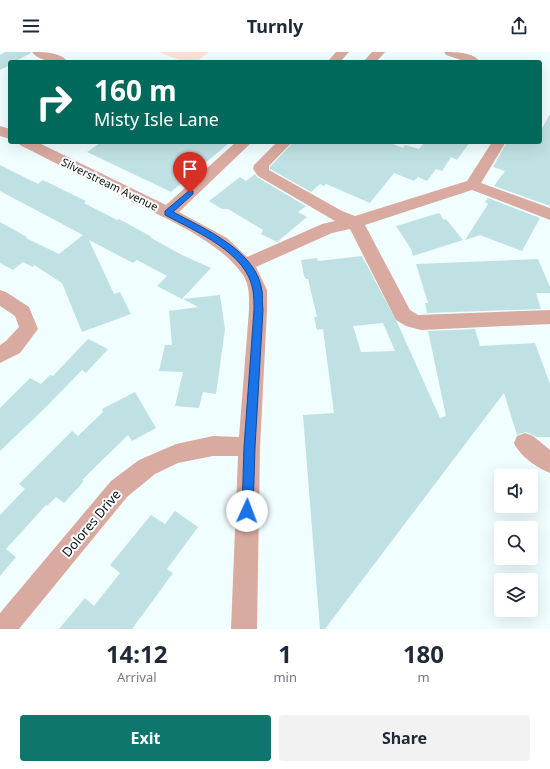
<!DOCTYPE html>
<html lang="en">
<head>
<meta charset="utf-8">
<style>
	body { margin:0; font-family:"Noto Sans",sans-serif; background:#f2f2f3; color:#1f2937; height:100vh; display:flex; flex-direction:column; font-size:15px; white-space:nowrap }
	* { box-sizing:border-box; margin:0 }
	p { font-size:13px; color:#747a83 }
	.icon { flex:none; width:22px; height:22px; fill:none; stroke:currentColor; stroke-width:2; stroke-linecap:round; stroke-linejoin:round }
	.map { position:relative; height:577px; overflow:hidden }
	.details { display:flex; flex-direction:column; background:#fff; flex:1 }
	.details>* { flex:none }
	.banner { position:absolute; left:8px; top:8px; width:534px; height:84px; border-radius:4px; box-shadow:0 4px 16px #0002; background:#00695c; color:#fff; overflow:hidden }
	.buttons { position:absolute; left:494px; top:417px; display:grid; gap:8px }
	.buttons a { display:grid; place-items:center; width:44px; height:44px; border-radius:4px; background:#fff; box-shadow:0 4px 16px #0002; font-size:20px }
	.pin { position:absolute; display:grid; place-items:center; width:34px; height:34px; color:#fff; margin:-41px -17px; border-radius:50% 50% 50% 0; rotate:-45deg; box-shadow:0 0 4px #0007 }
	.pin .icon { rotate:45deg }
	.me { position:absolute; width:44px; margin:-22px; rotate:2deg; stroke-linejoin:round; filter:drop-shadow(0 0 3px #0008) }
	.turn { display:flex; align-items:center; gap:14px; height:84px; padding:0 20px; font-size:18px }
	.turn .icon { width:52px; height:52px; stroke-width:2.5 }
	.turn b { display:block; font-size:28px; line-height:34px }
	.eta { display:flex; justify-content:space-evenly; align-items:center; height:68px; text-align:center }
	.eta b { font-size:24px; font-weight:700; line-height:28px }
	.primary-button { display:flex; gap:8px; margin-top:auto; padding:8px 20px }
	.primary-button a { flex:1; height:46px; border-radius:4px; background:#0f766e; color:#fff; font-size:16px; font-weight:700; line-height:46px; text-align:center }
	.primary-button a+a { background:#f2f2f3; color:#1f2937 }
	header { display:flex; justify-content:space-between; align-items:center; height:52px; padding:0 20px; background:#fff; font-size:18px; font-weight:700 }
	.map>svg:first-child { display:block }
</style>
</head>
<body>
<header><svg class="icon" aria-label="menu" viewBox="0 0 24 24"><path d="M4 6h16M4 12h16M4 18h16"/></svg>Turnly<svg class="icon" aria-label="share" viewBox="0 0 24 24"><path d="M12 15V3M7 8l5-5 5 5M5 13v7h14v-7"/></svg></header>
<div class="map">
<svg width="550" height="577" viewBox="0 0 550 577">
	<rect width="100%" height="100%" fill="#f1feff"/>
	<path fill="#fde2dc" d="M158 0H209L196 10H185Z"/>
	<g fill="#c0e1e3" fill-rule="evenodd">
		<path d="M5 0H31V1L14 10H10V13L0 18V3Z"/>
		<path d="M550 62V154L494 134 505 119 493 115 507 90H540V80Z"/>
		<path d="M101 90H230L171 140 87 100Z"/>
		<path d="M293 90H388L403 96 405 93 419 97 425 90H470L457 108 451 105 442 119 436 117 427 129 418 125 414 129 394 121 370 151 326 132 324 134 320 132 311 140 270 117V115Z"/>
		<path d="M0 113 38 132 43 128 86 149 84 151 117 168 119 167 152 185 151 186 182 203 211 216 182 247 157 234 167 224 137 208 133 211 89 188 114 242 120 240 131 262 82 280 62 231 34 213 33 215 23 210 13 218 0 211V170L27 185 26 186 59 202 83 183 0 139Z"/>
		<path d="M255 122 257 125 306 154 298 160 307 165 277 190 261 182 263 178 228 157H222L209 149 240 125 246 129Z"/>
		<path d="M488 146 540 166 522 199 480 183 465 188 488 152 485 150Z"/>
		<path d="M439 161 444 168 446 167 463 188 413 204 411 197 396 174Z"/>
		<path d="M362 204 397 270 440 366 446 364 428 279 475 277 480 294 535 291 550 332V385H537L526 380 517 383 504 341 325 577H320L303 363 334 361 323 277 317 278 314 265H317L308 227H306L304 224 301 208 317 206 318 209ZM383 271 395 299 361 300 353 274Z"/>
		<path d="M538 207 550 235V241H536L541 257 427 261 425 251H428L416 212Z"/>
		<path d="M220 243 225 277 216 342 203 340 199 356 175 354 183 320 159 319 165 293H172L169 259 198 255 183 247Z"/>
		<path d="M88 287 108 297 86 321 82 318 43 358 0 399V356L30 326 41 332 50 323 53 324Z"/>
		<path d="M135 340 156 376 132 389 128 383 82 428 84 429 64 451 56 445 47 454 46 453 6 497 16 505 0 524V463L25 437 19 432 72 379 78 384 103 360 102 357Z"/>
		<path d="M175 459 198 475 167 517 173 521 132 577H59L85 546 94 554 120 521 110 513 151 463 165 472Z"/>
	</g>
	<g fill="none" stroke-linecap="round" stroke-linejoin="round">
		<g fill="#d9aaa0" fill-rule="evenodd">
			<path d="M32 0C43 0 61 0 68 10 57 10 39 10 32 0Z"/>
			<path d="M336 0H349L340 10H327Z"/>
			<path d="M372 0H385L376 10H363Z"/>
			<path d="M444 0C455 0 474 0 480 10H467L446 3Z"/>
			<path d="M0 74 10 77V87L0 84Z"/>
			<path d="M18 90H37L166 153 236 90H252L179 160 227 186 247 205 322 172 335 169 258 124 253 117 254 113 277 90H292L269 114V118L342 159 355 164 467 129 492 90H506L481 131 550 156V168L472 138 365 173 410 258 418 263 550 258V272L421 278 406 274 396 268 350 177 332 181 256 215 267 238V258L260 395 257 577H231L238 404H213L178 411 155 422 127 445 19 577H0V561L111 429 139 408 176 392 213 384 239 385 249 258C249 246 250 234 243 223 220 189 163 165 126 147 91 129 55 111 20 93Z"/>
			<path d="M0 238 6 240 29 255 38 277 20 301 0 311V293L6 289 19 275 15 264 0 254Z"/>
			<path d="M525 381 533 384 550 398V421C537 416 520 404 514 391L517 384Z"/>
		</g>
	</g>
	<path fill="#1a73e8" stroke="#114b97" d="M190 138 193 139V142L173 160C205 177 257 199 262 239 263 245 262 252 263 258L255 395 253 459 251 462 247 464 244 462 242 459 244 395 254 258C254 252 254 245 253 239 248 201 195 179 165 163V159Z"/>
	<g text-anchor="middle" dominant-baseline="central" stroke-width="4" stroke-linejoin="round" paint-order="stroke">
		<g font-size="11" fill="#071313" stroke="#fff">
			<text transform="translate(110 132) rotate(26)">Silverstream Avenue</text>
		</g>
		<g font-size="13" fill="#071313" stroke="#fff">
			<text transform="translate(91 471) rotate(-50)">Dolores Drive</text>
		</g>
	</g>
</svg>
<div class="buttons">
<a><svg class="icon" aria-label="sound" viewBox="0 0 24 24"><path d="M4 9h4l5-4v14l-5-4H4zM17 9q2 3 0 6"/></svg></a>
<a><svg class="icon" aria-label="search" viewBox="0 0 24 24"><circle cx="10" cy="10" r="6"/><path d="M15 15l6 6"/></svg></a>
<a><svg class="icon" aria-label="layers" viewBox="0 0 24 24"><path d="M12 4l9 5-9 5-9-5zM3 14l9 5 9-5"/></svg></a>
</div>
<div class="pin" style="left:190px;top:141px;background:#d93025"><svg class="icon" aria-label="arrive" viewBox="0 0 24 24"><path d="M6 21V4h12l-3 4 3 4H6"/></svg></div>
<svg class="me" style="left:247px;top:459px" viewBox="-20 -20 40 40"><circle r="19" fill="#fff"/><path d="M0-13L10 11 0 6-10 11z" fill="#1a73e8"/></svg>
<div class="banner">
<div class="turn"><svg class="icon" aria-label="right" viewBox="0 0 24 24"><path d="M7 20v-9h11M14 6l5 5-5 5"/></svg><div><b>160 m</b>Misty Isle Lane</div></div>
</div>
</div>
<section class="details">
<div class="eta">
<div><b>14:12</b><p>Arrival</p></div>
<div><b>1</b><p>min</p></div>
<div><b>180</b><p>m</p></div>
</div>
<div class="primary-button"><a>Exit</a><a>Share</a></div>
</section>
</body>
</html>
